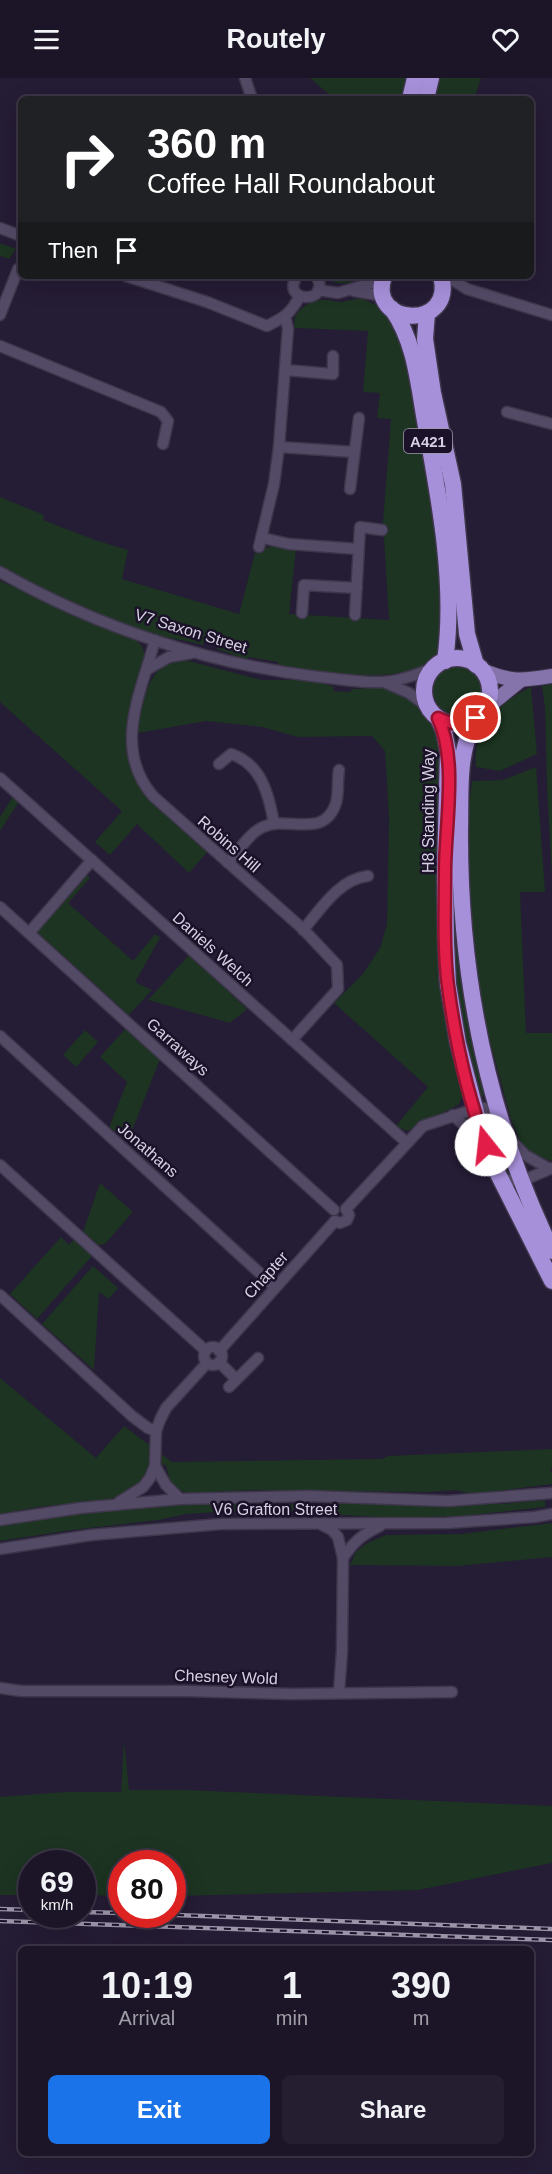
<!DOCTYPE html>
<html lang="en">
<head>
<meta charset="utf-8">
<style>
	body { margin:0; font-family:Arial,sans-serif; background:#251e30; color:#f1f3f6; height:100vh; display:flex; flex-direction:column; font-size:22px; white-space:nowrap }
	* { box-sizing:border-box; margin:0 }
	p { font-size:20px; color:#a09fa8 }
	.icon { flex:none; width:33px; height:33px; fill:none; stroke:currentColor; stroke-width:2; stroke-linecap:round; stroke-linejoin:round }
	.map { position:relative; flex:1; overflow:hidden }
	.sheet { position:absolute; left:18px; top:1868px; width:516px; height:210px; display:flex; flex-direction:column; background:#1c1528; border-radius:9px; box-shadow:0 6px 24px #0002,0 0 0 2px #3a3445 }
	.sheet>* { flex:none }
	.top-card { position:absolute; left:18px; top:18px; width:516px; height:183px; border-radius:9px; box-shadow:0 6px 24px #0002,0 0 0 2px #3a3445; background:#202124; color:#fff; overflow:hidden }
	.speed { position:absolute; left:18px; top:1772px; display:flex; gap:12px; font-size:30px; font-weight:700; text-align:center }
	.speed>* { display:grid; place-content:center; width:78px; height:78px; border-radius:50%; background:#1c1528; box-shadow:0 6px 24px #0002,0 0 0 2px #3a3445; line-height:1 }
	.speed small { font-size:15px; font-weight:400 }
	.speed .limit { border:9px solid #d22; background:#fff; color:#111 }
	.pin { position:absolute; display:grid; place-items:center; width:51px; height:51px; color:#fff; margin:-26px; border:3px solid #fff; border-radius:50%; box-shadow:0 2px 6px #0007 }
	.me { position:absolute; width:66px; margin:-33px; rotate:344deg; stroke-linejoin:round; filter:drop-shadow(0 0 4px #0008) }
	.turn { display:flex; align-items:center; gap:21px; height:126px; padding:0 30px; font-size:27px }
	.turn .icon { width:78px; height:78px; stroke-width:2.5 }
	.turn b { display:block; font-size:42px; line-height:51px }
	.then { display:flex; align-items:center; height:57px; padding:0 30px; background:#0003; gap:12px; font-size:22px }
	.eta { display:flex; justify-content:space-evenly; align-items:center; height:102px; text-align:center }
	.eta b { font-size:36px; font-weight:600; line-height:42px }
	.action { display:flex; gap:12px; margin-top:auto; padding:12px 30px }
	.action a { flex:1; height:69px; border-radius:9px; background:#1a73e8; color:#fff; font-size:24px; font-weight:600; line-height:69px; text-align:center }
	.action a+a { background:#251e30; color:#f1f3f6 }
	header { display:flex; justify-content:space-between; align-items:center; height:78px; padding:0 30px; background:#1c1528; font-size:27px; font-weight:600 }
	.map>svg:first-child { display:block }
</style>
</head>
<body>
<header><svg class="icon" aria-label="menu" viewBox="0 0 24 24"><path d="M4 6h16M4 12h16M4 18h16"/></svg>Routely<svg class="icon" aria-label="heart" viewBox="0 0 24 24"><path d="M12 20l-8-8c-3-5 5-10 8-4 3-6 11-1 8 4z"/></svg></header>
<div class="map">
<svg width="552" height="2096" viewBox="0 0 552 2096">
	<rect width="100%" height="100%" fill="#251c35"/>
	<g fill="#1c3421">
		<path d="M310 0H409L403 18 398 17 397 21H329L331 18Z"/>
		<path d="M439 0H481L474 21H436Z"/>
		<path d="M0 165 16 171 9 181 0 178Z"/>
		<path d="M323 198H365C350 206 337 209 323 198Z"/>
		<path d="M361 220 384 231 408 277 442 499 439 500 441 572C413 613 320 593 278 587V584L248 579 247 582 217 571 218 565 204 562 203 567C188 563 172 561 158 557 103 542 50 514 0 488V419L44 437 43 442 95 462 128 472 122 501 239 536 255 475C270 466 280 468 296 472L289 536 389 542 383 444 391 341 377 340 380 315 363 314 368 253 295 250C291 235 307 223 322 222 328 221 335 224 341 224 348 223 355 221 361 220Z"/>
		<path d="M0 503 132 560C141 565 144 569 145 580 138 605 128 631 126 656 121 709 173 742 208 773L189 795 137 746 110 777 95 764 122 733 0 624Z"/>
		<path d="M181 581 262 602H312L334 609 333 613 350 614 352 611C361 611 371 609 380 609 407 612 432 635 442 659L441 792 463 1017 459 1026 454 1029 407 1053 396 1048 428 1009 334 925 363 896 380 870 387 846 389 739 385 673 372 658 298 659 262 649 206 643 138 655C142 626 146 587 181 581Z"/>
		<circle cx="458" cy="612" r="25"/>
		<path d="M552 606V799L547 708 545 629 542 608Z"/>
		<path d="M531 609 537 676 500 693 476 689C471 653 500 623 531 609Z"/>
		<path d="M536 689 545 814H520L526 955H552V1083L536 1078 523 1069 511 1041 478 918 470 860 467 750 472 703 503 702Z"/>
		<path d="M459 709 463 909 484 1016 480 1023C468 976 457 928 453 879 448 822 454 765 459 709Z"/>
		<path d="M14 717 20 722 0 753V739Z"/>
		<path d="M85 796 90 800 68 825 133 883 155 856 160 860 135 904 152 912 129 937 39 856 38 851Z"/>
		<path d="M189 877 247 931 230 945 148 922Z"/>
		<path d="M127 949 158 976 160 981 128 1063 110 1050V1047L127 1004 100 979Z"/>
		<path d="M85 952 98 964 76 989 63 977Z"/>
		<path d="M100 1105 133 1134 105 1166 99 1167 83 1154Z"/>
		<path d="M61 1159 69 1167 76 1159 92 1175V1178L37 1241 10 1216Z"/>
		<path d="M93 1188 118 1210 108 1221 99 1214 94 1292 42 1246Z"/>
		<path d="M0 1300 96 1380 124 1348 172 1384 382 1381 388 1378 552 1371V1390L550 1392 552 1395V1406L473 1416 455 1412 427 1414 255 1412 188 1415 177 1411 170 1404 166 1387 154 1386 145 1402 124 1416 111 1421 38 1429 0 1436Z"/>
		<path d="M545 1422V1429L462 1438 396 1440 274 1433 219 1434 186 1436 159 1442 72 1452 0 1463V1446L66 1435 199 1424 320 1427 345 1423 502 1426Z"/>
		<path d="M552 1445V1479L458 1488 350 1487 356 1474 367 1465 386 1457 461 1456Z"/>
		<path d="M124 1662 129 1712H187L552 1728V1785L418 1812 173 1818 172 1785H122L121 1818 83 1817 82 1785H32L31 1817H0V1719L65 1714H121Z"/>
	</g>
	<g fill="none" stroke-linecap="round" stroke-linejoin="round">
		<g stroke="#3e374b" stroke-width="13">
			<g id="minor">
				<path d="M245 0 252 21"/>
				<path d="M0 150 21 158"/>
				<path d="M126 198 207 224 267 248C285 239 290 236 300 218"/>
				<path d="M297 198C279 226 334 226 316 198"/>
				<path d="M446 198 467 211 552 237"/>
				<path d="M318 212 338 215 382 202"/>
				<path d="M354 213 383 218"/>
				<path d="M0 237 18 191"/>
				<path d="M0 268 161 334 168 343 163 366"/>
				<path d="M285 292 333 296V278"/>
				<path d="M507 334 552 346"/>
				<path d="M279 369 354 374"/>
				<path d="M350 411 359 340"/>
				<path d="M263 460 289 466 358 471"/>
				<path d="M259 469 274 406 279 369 288 250 285 239"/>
				<path d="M0 494C97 549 208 586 319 599 340 601 362 605 383 604 401 603 419 596 435 589"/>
				<path d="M302 535 304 507 357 510"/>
				<path d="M355 537 360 449 382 452"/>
				<path d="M155 562C141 615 112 670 153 718L303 851 337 887 338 911 292 962"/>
				<path d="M148 591 169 579 192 575"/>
				<path d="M384 604 409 615 428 629"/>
				<path d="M219 686 231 676C262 686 269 718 274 745"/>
				<path d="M0 700 406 1064"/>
				<path d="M228 785C238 774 249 755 263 749 288 737 324 762 336 725 339 715 337 703 339 692"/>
				<path d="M0 829 334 1132"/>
				<path d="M303 852C321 831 339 801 368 798"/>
				<path d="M29 855 92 782"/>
				<path d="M0 958 275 1209"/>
				<path d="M453 1037 481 1063"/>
				<path d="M511 1062 525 1077 548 1090"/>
				<path d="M0 1087 206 1273"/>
				<path d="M500 1101 522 1103 552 1090"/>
				<path d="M346 1131 423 1048 475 1031 484 1030 499 1035"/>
				<path d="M335 1143 340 1145 347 1142 349 1137 346 1131"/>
				<path d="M0 1217 132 1338 148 1350 156 1353"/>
				<circle cx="213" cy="1278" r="9"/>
				<path d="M219 1273 335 1143"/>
				<path d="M219 1284 236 1301"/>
				<path d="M229 1309 258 1280"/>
				<path d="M155 1388 166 1407 180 1421"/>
				<path d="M119 1424 143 1409 150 1400 155 1388 156 1353 160 1342 166 1330 207 1285"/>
				<path d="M0 1442 80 1430 180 1421 308 1418 448 1423 552 1415"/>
				<path d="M322 1447 332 1452 338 1459 343 1480 342 1573 339 1614"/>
				<path d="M0 1471 91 1457 221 1446 447 1445 535 1439 552 1436"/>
				<path d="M343 1480C354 1463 362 1457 380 1448"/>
				<path d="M0 1610 21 1613H187L292 1616 452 1614"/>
			</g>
		</g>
		<g stroke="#3e374b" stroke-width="16">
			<g id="major">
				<path d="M482 592C510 604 522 603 552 598"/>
				<path d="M484 632 521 602"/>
			</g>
		</g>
		<g stroke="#3e374b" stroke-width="19">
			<g id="highway">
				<path d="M410 21 415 0"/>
				<path d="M426 21 431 0"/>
				<path d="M384 198C366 249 456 253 441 198"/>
				<path d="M392 231C415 264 418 304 425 343 439 419 456 507 445 583"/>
				<path d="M427 235 425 261 433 315 453 406 467 556 476 587"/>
				<circle cx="457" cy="613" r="33"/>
				<path d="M438 640 444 653 448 673 445 792 446 864 448 906 458 965 482 1057 491 1082 552 1203"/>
				<path d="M476 640C457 674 461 713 460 751 459 897 488 1041 552 1173"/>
			</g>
		</g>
		<use href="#minor" stroke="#534a66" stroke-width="10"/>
		<use href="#major" stroke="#8574ac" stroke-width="14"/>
		<use href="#highway" stroke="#a790da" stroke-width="16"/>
		<g stroke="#9c95a9" stroke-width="4.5">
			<g id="rail">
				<path d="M0 1831 32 1832"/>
				<path d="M82 1834 122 1835"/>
				<path d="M149 1836 552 1851"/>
				<path d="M0 1843 552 1862"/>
			</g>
		</g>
		<use href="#rail" stroke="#1b122a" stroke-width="2" stroke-dasharray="7" stroke-linecap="butt"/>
	</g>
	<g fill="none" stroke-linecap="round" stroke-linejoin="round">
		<g stroke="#92132f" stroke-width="15">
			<path id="route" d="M476 640C462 647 452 647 438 640 458 681 445 748 445 794 445 831 443 871 448 908 455 961 467 1017 486 1067"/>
		</g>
		<use href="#route" stroke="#e11d48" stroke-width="10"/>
	</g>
	<g text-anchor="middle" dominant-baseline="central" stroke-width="5" stroke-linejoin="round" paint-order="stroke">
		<rect fill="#1b122a" stroke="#9e98ab" stroke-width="1.5" x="404" y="351" width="48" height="24" rx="4.5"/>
		<g font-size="15" font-weight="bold" fill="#d6d1e2">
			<text x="428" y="363">A421</text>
		</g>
		<g font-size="16" fill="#d6d1e2" stroke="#1b122a">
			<text transform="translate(191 553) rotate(17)">V7 Saxon Street</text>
			<text transform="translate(428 733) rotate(-90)">H8 Standing Way</text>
			<text transform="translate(229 766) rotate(41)">Robins Hill</text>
			<text transform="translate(213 871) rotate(42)">Daniels Welch</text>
			<text transform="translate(178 969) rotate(42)">Garraways</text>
			<text transform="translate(148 1072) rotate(41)">Jonathans</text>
			<text transform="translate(266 1197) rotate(-48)">Chapter</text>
			<text x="275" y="1431">V6 Grafton Street</text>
			<text transform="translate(226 1599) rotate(2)">Chesney Wold</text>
		</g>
	</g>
</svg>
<div class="speed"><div>69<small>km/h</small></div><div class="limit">80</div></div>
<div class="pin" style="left:476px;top:640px;background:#d93025"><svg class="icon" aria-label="arrive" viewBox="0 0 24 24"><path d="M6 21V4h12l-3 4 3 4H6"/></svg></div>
<svg class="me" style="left:486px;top:1067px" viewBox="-20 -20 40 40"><circle r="19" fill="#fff"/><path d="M0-13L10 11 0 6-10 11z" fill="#e11d48"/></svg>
<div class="top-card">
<div class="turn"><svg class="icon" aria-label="right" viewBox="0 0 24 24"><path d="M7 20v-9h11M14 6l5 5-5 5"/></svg><div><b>360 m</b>Coffee Hall Roundabout</div></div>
<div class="then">Then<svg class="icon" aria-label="arrive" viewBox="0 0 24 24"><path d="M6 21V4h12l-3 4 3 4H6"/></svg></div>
</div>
<section class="sheet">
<div class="eta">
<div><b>10:19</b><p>Arrival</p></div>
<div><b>1</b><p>min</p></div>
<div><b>390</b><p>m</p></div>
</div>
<div class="action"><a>Exit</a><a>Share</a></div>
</section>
</div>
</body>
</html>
